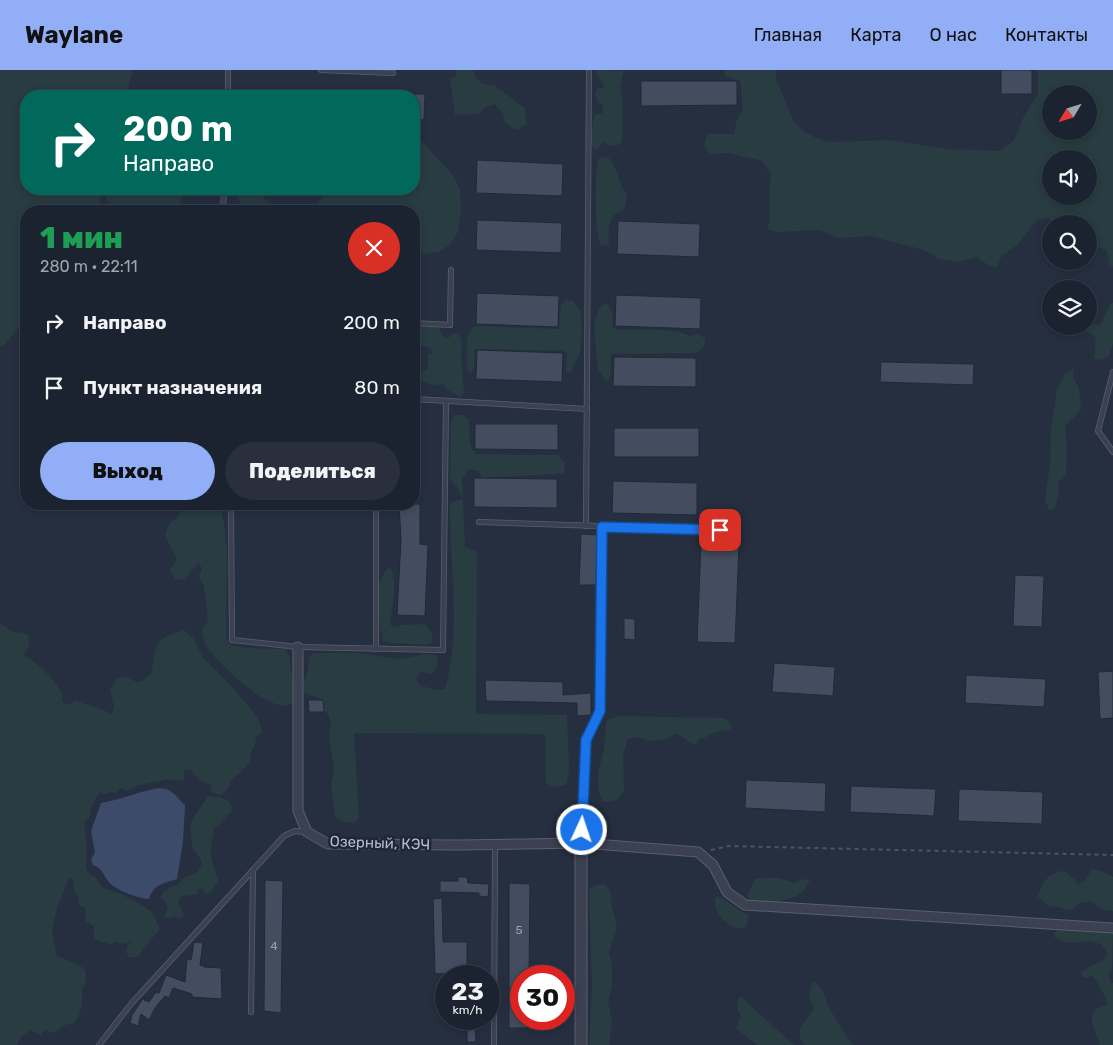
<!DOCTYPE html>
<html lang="ru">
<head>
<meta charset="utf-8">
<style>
	body { margin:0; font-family:Rubik,sans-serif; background:#292f3c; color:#f1f3f6; height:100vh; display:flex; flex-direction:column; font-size:19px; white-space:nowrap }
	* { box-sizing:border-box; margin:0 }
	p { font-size:16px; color:#a0a4ab }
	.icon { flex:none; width:28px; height:28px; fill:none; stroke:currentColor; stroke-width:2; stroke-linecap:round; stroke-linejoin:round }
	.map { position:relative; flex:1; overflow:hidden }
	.sheet { position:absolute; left:20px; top:135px; width:400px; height:305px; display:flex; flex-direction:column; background:#1c2330; border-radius:20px; box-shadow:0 2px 8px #0003,0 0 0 1px #3a404c }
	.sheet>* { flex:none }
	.hud { position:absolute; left:20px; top:20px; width:400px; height:105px; border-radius:20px; box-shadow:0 2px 8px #0003,0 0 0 1px #3a404c; background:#00695c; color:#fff; overflow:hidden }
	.needle { width:32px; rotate:232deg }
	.tools { position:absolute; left:1042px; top:15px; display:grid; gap:10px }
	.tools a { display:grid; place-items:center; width:55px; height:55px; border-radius:50%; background:#1c2330; box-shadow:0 2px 8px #0003,0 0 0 1px #3a404c; font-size:25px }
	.speed { position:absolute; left:435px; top:895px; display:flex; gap:10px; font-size:25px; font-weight:700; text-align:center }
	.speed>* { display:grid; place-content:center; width:65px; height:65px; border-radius:50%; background:#1c2330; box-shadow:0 2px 8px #0003,0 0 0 1px #3a404c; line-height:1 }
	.speed small { font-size:12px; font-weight:400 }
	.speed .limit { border:8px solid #d22; background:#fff; color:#111 }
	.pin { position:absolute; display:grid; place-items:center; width:42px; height:42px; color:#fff; margin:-21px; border-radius:10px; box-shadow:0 2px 8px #0006 }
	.me { position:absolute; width:55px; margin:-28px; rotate:3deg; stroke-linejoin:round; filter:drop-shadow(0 0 4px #0008) }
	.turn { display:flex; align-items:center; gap:18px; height:105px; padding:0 20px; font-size:22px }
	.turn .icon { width:65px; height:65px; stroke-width:2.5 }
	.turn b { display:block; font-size:35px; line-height:42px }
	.round { display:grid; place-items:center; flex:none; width:52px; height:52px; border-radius:26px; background:#292f3c }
	.summary { display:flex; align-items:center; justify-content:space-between; height:85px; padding:0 20px }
	h1 { font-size:30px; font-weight:800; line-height:38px; color:#1e9e55 }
	.button { display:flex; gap:10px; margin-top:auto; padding:10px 20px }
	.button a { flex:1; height:58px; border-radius:30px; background:#91aef6; color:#111; font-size:20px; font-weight:800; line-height:58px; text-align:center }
	.button a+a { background:#292f3c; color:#f1f3f6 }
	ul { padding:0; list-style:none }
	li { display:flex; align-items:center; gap:15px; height:65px; padding:0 20px }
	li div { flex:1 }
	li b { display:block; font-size:19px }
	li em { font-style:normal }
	header { display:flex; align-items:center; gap:30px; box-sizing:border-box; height:70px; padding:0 25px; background:#91aef6; color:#111 }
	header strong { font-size:24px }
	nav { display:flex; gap:28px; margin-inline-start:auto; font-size:18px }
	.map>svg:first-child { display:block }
</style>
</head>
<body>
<header>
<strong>Waylane</strong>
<nav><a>Главная</a><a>Карта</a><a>О нас</a><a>Контакты</a></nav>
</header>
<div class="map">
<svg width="1113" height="975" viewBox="0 0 1113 975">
	<rect width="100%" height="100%" fill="#262f40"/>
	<g fill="#283c41" fill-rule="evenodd">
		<path d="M0 0H133L126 26H26V119H103L97 141H26V249L4 275 0 276Z"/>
		<path d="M456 0H473L475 7 483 14 494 15 525 38 527 54 517 60 505 53 503 43 494 34 485 38 478 44 455 45 450 9 456 6Z"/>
		<path d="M596 0 624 1 620 17 623 34 622 72 616 76 608 75 603 72 597 80 589 76 594 45 603 43 602 34 598 32 595 25 597 19 604 17C602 10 597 7 596 0Z"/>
		<path d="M726 0H776V9L793 50 802 60 816 68 828 72 889 70 949 79 999 81 1014 70 1024 46 1038 24V0H1113V197L1110 195 1107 180 1098 177 1089 179V154H1055L1048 148 1037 150 1018 174 1001 187 997 198 989 196 977 187 957 192 939 189 924 180 870 166 838 168 820 160 776 162 768 159C772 140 767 123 771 105L762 91 728 83 711 84 704 77 707 64H734L736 52 743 39 740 11 724 5ZM1051 24H1089V61H1051ZM1051 89H1089V126H1051Z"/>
		<path d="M422 72 452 104 460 119 461 139 458 162 450 174 439 182 424 184 414 177V141H312L328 119H414V73Z"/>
		<path d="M608 87C618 98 618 112 627 125L625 137 621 142C607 144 608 163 609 175L601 176C594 165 595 103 598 89Z"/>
		<path d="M111 119H182L180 141H126C117 139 109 136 106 128Z"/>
		<path d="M234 119H257C264 130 273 137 285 141H240V132Z"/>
		<path d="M565 230 573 231 580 240 582 260 580 283 571 302 569 303 566 300 567 283 563 281 475 279 474 296 472 302 467 301V269L472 258 477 256 559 259 561 235Z"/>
		<path d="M606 233C614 241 612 248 613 258L619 260C637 260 676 257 690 266L698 264 705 268C706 276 702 279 696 283L611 284C610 294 614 304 606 312L599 301 597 292 594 255 599 238Z"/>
		<path d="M1111 233H1113V273L1109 286 1102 290 1094 288 1096 268 1085 260 1091 252 1100 256Z"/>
		<path d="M427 254 438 257 443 266 448 268 454 263 460 266 462 274 461 285 464 323 460 327 448 320 443 314 433 315 422 312 420 308V303L428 298V285L432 283 431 279 426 276H416L419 257Z"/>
		<path d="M1074 299 1073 308 1079 318 1081 340 1065 356 1067 376 1066 404 1059 411 1058 427 1055 438 1049 440 1045 429 1050 395 1051 359 1057 320 1065 303Z"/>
		<path d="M454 345H463L469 350 470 375 476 384 558 385 565 393 564 403 553 404 482 408 478 401 469 399 462 409 465 477 477 482 476 644 567 645 569 700 566 715 554 717 546 713 545 664 354 663 359 748 354 753 341 751 335 746 331 714 334 700 329 667 331 653 328 643 324 642 323 630 305 623 303 615 308 601 309 588 313 583H360L390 588 400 589 425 584 437 585 438 594 432 604 421 602 416 608 421 616 437 620 445 619C462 562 449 492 450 433L462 429 457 416 450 409 451 352Z"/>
		<path d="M188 434H216L222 442 225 460 227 484 226 565C227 567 227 570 229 573 234 580 274 578 285 579L289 585 295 625 293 633C273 647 230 602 215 588L212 582H209L202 565V557L208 552 204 516 199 508 202 498 198 493 185 510 175 509 170 500 177 489C171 482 171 474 165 467L167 458 171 452 177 449 181 441Z"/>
		<path d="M388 498 391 499C399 513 390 539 391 556L397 557 401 555 425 554 432 563 433 572 428 575 392 573 383 571C379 550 371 516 388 498Z"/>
		<path d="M0 553 15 563 21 562 28 565 29 575 24 584C40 596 53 607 63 625L62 631 68 635 76 631 104 640 111 645 114 637 110 619 117 608 122 606C140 611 135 618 152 603 153 591 153 574 165 567 171 563 177 564 183 559L194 569 203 588 234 619 258 648 262 661 261 664 256 666 255 676 251 682C253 696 238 702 231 711 230 714 230 717 228 719 226 721 224 722 222 725L213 723 211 720V714C199 713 197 707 190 699L184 701V709L180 711 168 709 136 716 128 721 121 718 116 723 110 722 104 724 100 722 90 739 91 745 84 753C87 769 87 783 86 799L91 805 95 806 102 817 123 825 140 834 152 842 160 859 139 885 135 887H129L127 884 126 878 133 870 128 873 120 874 115 871 110 875 105 872 101 873 99 870 94 869V856L85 852 86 838C79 837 77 833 79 826 71 824 74 816 73 809L69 807 61 830 58 833 52 860 57 886 82 897 86 901V912L82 919V936L78 948 74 953 65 955 54 963 45 960 41 966 31 960 21 967 17 975H0Z"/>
		<path d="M618 646 724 648 731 654V659L713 663 704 668H700L696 674H692L677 663 665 670C660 669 657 671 652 671 642 670 635 663 626 671V678L623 681 624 720 617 730 607 732 603 731C591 705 604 693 605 669 606 662 604 657 607 650Z"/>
		<path d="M208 726C219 727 235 728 231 743L227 745 222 752 214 758C215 765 211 771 211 778 210 790 216 801 218 811L211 822 205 824 202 817 199 819 197 824 182 826 178 832 184 845 180 849 175 846 171 848 164 847 168 838 166 832 160 828 164 821 180 813 185 807 196 803 202 794 201 789 193 780 190 759 193 748Z"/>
		<path d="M1092 799 1104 802 1113 807V841C1104 842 1098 837 1091 831L1080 833 1070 841 1059 837 1048 836 1037 826C1044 812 1047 802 1064 801L1074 809 1078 815 1084 811Z"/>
		<path d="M765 808H778L795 813 803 809 810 810 805 819 797 826 778 832 762 836 750 830 747 826 755 809Z"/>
		<path d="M605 814 610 821 612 837 617 858 609 883 612 896V916L608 932 612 951 609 975H589L592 918 589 820 596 815Z"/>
		<path d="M716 826C728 830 737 840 749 846L746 857C743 857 741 859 738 858 725 857 711 838 716 826Z"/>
		<path d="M1059 859 1113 863 1112 898 1109 906 1111 913H1113V975H1100C1094 956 1082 941 1108 934 1106 927 1097 911 1092 906L1084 908 1081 903 1092 895 1103 890 1107 883 1101 874 1089 871 1074 873 1064 872 1055 868 1054 862Z"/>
		<path d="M813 910 822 919 828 936 843 961 853 975H805L800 969V958L814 939 809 926Z"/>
		<path d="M740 926 794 975H758L736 959 738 952 741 947C736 939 736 935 740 926Z"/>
	</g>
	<path fill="#3c4b69" d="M159 718C172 718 176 727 185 735L183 771 177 809C165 813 153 814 149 829 140 829 115 820 109 812 102 804 105 800 93 795L91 789 95 783 91 761 101 733C121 730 139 721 159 718Z"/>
	<g fill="#434d5f" stroke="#212838">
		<rect x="1001" y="0" width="31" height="24"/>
		<path d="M641 11H737V35L641 36Z"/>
		<path d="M414 24H425L424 50 414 49Z"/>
		<path d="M477 90 563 94 562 126 476 123Z"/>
		<path d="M477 150 562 153 561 183 476 180Z"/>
		<path d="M618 151 700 154 699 187 617 184Z"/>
		<path d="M477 223 559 226 558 257 476 254Z"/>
		<path d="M616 225 701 228 700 259 615 256Z"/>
		<path d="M477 280 563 283 562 312 476 309Z"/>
		<path d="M614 287 696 288V317L613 316Z"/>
		<path d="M881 292 974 294 973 315 880 312Z"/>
		<path d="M475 354H558V380L475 379Z"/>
		<rect x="614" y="358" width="85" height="29"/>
		<path d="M474 408 557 409V438L474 437Z"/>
		<path d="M613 411 697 413V445L612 443Z"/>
		<path d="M399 434H420V474L428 475 425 546 397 545 401 470Z"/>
		<path d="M581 464 598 465 596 515H579Z"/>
		<path d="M701 473 739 475 735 573 697 572Z"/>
		<path d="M1015 505 1044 506 1042 557 1013 556Z"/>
		<path d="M624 548 635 549V570L624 569Z"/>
		<path d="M774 593 835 597 833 626 772 622Z"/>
		<path d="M1113 601V648L1100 649 1098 602Z"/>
		<path d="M966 605 1046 609 1044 637 965 633Z"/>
		<path d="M485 610 563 612V625L591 623V645L577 646V633L486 631Z"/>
		<path d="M308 630H323L324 642H309Z"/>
		<path d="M746 710 826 713 825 742 745 738Z"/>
		<path d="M851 716 936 719 934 746 850 742Z"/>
		<path d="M959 719 1043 722 1042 754 958 751Z"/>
		<path d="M458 807H467L468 813 489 814 488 827 479 826V823L440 822V811H458Z"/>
		<path d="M265 810 283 811 281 943 264 941Z"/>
		<path d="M509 813 530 814 529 906H521V949H529V958H509Z"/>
		<path d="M442 828 443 872H467V906H453V903L435 904 433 829Z"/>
		<path d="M194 872 203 873 200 895 204 896V897L221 898 222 929 192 927V924L173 918 169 928 165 926 155 938 149 950 141 944 138 956 130 953 132 945 144 927V930L149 932 156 922 159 923 166 905 185 912 187 889 191 890Z"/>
		<path d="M475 955 476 972H467V956Z"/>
	</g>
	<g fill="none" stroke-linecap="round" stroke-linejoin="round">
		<g stroke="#585f6e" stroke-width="6">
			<g id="service">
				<path d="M321 0 393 3"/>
				<path d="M228 26V0"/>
				<path d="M223 141 224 119"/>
				<path d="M414 253 450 255 451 200"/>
				<path d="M1113 302 1098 361 1113 382"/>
				<path d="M414 329 587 339"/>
				<path d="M231 434 232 570 298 577 443 580 446 331"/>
				<path d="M479 452 720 460"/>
				<path d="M586 456 589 0"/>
				<path d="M376 579V434"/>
				<path d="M600 641 602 457"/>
				<path d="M251 942 253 800"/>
				<path d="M99 975 131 934 284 766 295 761 306 762"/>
				<path d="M494 975 495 774"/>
			</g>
		</g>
		<g stroke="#585f6e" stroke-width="11">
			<g id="minor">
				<path d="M298 577V741L307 762 328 774 458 775 581 773 698 782 713 795 727 822 745 835 1113 858"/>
				<path d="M581 773 586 670 600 641"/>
			</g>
		</g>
		<g stroke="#585f6e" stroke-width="13">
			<path id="tertiary" d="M581 975V773"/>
		</g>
		<path stroke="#47595e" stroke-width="2" stroke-dasharray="4 4" stroke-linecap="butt" d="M711 780 729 776 1113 785"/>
		<use href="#service" stroke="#3b4150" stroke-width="4.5"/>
		<use href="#minor" stroke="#3b4150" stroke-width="9"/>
		<use href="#tertiary" stroke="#3b4150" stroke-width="11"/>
	</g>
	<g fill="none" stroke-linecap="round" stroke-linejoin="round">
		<g stroke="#114b97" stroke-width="12">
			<path id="route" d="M582 760 586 670 600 641 602 457 720 460"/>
		</g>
		<use href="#route" stroke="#1a73e8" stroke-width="9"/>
	</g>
	<g text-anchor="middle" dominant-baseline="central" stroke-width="5" stroke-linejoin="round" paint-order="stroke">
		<g font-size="12" fill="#9aa1b0">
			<text x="519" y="860">5</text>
			<text x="274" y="876">4</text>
		</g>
		<g font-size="15" fill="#b7bdcb" stroke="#1f2636">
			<text transform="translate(380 773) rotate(2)">Озерный, КЭЧ</text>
		</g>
	</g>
</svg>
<div class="tools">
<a><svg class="needle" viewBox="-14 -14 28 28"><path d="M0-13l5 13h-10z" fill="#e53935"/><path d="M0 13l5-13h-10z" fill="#a0a4ab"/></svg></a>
<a><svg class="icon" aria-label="sound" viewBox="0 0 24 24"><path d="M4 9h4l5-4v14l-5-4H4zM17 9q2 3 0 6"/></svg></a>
<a><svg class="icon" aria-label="search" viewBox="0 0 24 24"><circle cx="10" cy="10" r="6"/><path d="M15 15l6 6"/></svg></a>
<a><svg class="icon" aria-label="layers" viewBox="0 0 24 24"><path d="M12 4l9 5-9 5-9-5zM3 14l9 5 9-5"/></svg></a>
</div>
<div class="speed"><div>23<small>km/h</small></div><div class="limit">30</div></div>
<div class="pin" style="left:720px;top:460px;background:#d93025"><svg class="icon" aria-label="arrive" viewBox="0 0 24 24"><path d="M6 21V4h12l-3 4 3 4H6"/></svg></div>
<svg class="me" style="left:582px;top:760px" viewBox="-20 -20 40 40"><circle r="17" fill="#1a73e8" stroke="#fff" stroke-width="3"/><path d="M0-11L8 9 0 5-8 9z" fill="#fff"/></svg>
<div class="hud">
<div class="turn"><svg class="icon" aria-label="right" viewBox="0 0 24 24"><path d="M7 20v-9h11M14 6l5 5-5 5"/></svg><div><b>200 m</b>Направо</div></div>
</div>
<section class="sheet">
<div class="summary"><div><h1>1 мин</h1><p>280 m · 22:11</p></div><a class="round" style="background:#d93025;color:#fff"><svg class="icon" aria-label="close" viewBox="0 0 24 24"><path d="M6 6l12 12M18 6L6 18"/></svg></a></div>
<ul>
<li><svg class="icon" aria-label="right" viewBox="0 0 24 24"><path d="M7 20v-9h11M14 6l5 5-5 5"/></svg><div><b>Направо</b></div><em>200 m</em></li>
<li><svg class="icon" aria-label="arrive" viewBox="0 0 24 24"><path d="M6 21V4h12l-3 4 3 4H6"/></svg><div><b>Пункт назначения</b></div><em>80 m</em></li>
</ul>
<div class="button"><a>Выход</a><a>Поделиться</a></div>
</section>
</div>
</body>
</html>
